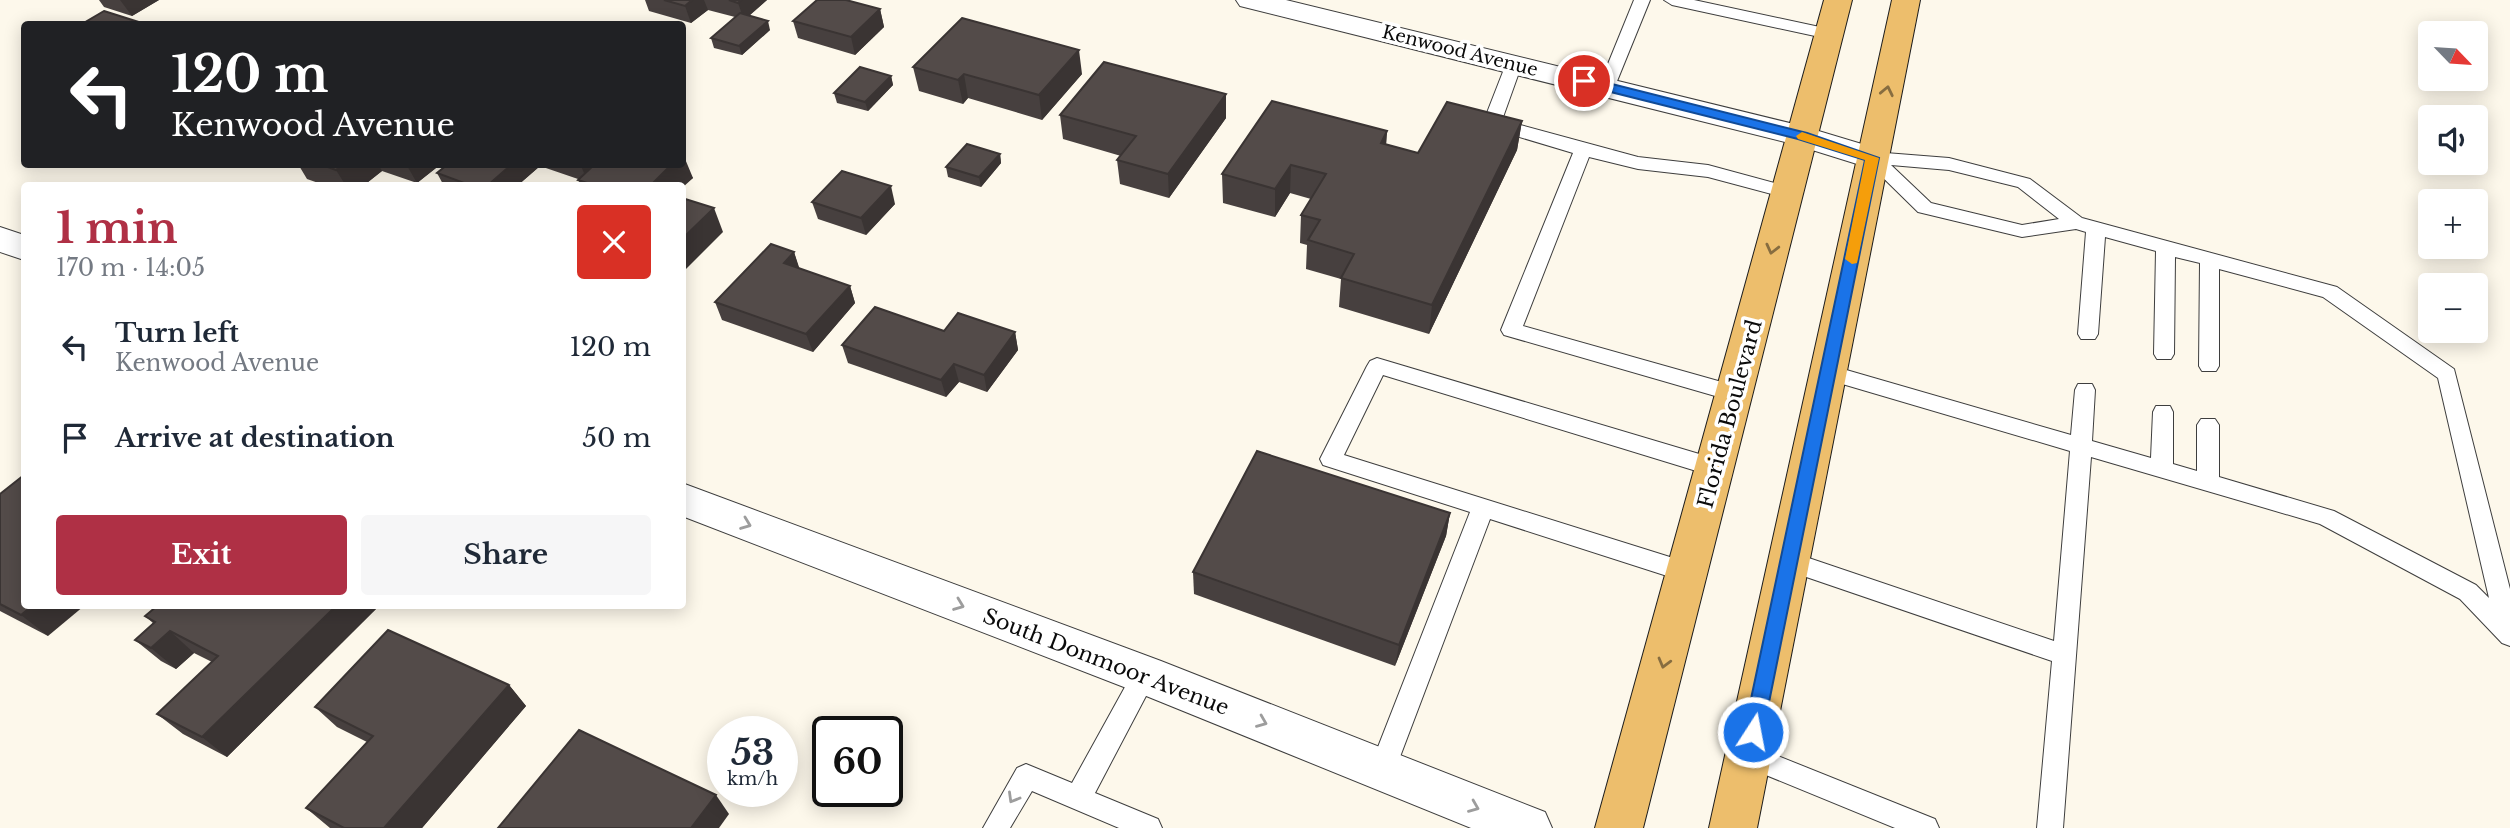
<!DOCTYPE html>
<html lang="en">
<head>
<meta charset="utf-8">
<style>
	body { margin:0; font-family:"Libre Baskerville",serif; background:#f6f6f7; color:#1f2937; height:100vh; display:flex; flex-direction:column; font-size:26px; white-space:nowrap }
	* { box-sizing:border-box; margin:0 }
	p { font-size:23px; color:#747a83 }
	.icon { flex:none; width:38px; height:38px; fill:none; stroke:currentColor; stroke-width:2; stroke-linecap:round; stroke-linejoin:round }
	.map { position:relative; flex:1; overflow:hidden }
	.side { position:absolute; left:21px; top:182px; width:665px; height:427px; display:flex; flex-direction:column; background:#fff; border-radius:7px; box-shadow:0 4px 18px #0003 }
	.side>* { flex:none }
	.top-card { position:absolute; left:21px; top:21px; width:665px; height:147px; border-radius:7px; box-shadow:0 4px 18px #0003; background:#202124; color:#fff; overflow:hidden }
	.needle { width:46px; rotate:115deg }
	.tools { position:absolute; left:2418px; top:21px; display:grid; gap:14px }
	.tools a { display:grid; place-items:center; width:70px; height:70px; border-radius:7px; background:#fff; box-shadow:0 4px 18px #0003; font-size:35px }
	.speed { position:absolute; left:707px; top:716px; display:flex; gap:14px; font-size:35px; font-weight:700; text-align:center }
	.speed>* { display:grid; place-content:center; width:91px; height:91px; border-radius:50%; background:#fff; box-shadow:0 4px 18px #0003; line-height:1 }
	.speed small { font-size:18px; font-weight:400 }
	.speed .limit { border:4px solid #111; border-radius:10px; background:#fff; color:#111 }
	.pin { position:absolute; display:grid; place-items:center; width:60px; height:60px; color:#fff; margin:-30px; border:4px solid #fff; border-radius:50%; box-shadow:0 2px 7px #0007 }
	.me { position:absolute; width:77px; margin:-38px; rotate:11deg; stroke-linejoin:round; filter:drop-shadow(0 0 5px #0008) }
	.turn { display:flex; align-items:center; gap:24px; height:147px; padding:0 35px; font-size:32px }
	.turn .icon { width:91px; height:91px; stroke-width:2.5 }
	.turn b { display:block; font-size:49px; line-height:60px }
	.round { display:grid; place-items:center; flex:none; width:74px; height:74px; border-radius:7px; background:#f6f6f7 }
	.head { display:flex; align-items:center; justify-content:space-between; height:119px; padding:0 35px }
	h1 { font-size:42px; font-weight:800; line-height:52px; color:#af3045 }
	.primary-button { display:flex; gap:14px; margin-top:auto; padding:14px 35px }
	.primary-button a { flex:1; height:80px; border-radius:7px; background:#af3045; color:#fff; font-size:28px; font-weight:800; line-height:80px; text-align:center }
	.primary-button a+a { background:#f6f6f7; color:#1f2937 }
	ul { padding:0; list-style:none }
	li { display:flex; align-items:center; gap:21px; height:91px; padding:0 35px }
	li div { flex:1 }
	li b { display:block; font-size:26px }
	li em { font-style:normal }
	.map>svg:first-child { display:block }
</style>
</head>
<body>
<div class="map">
<svg width="2510" height="828" viewBox="0 0 2510 828">
	<rect width="100%" height="100%" fill="#fdf8eb"/>
	<g fill="none" stroke-linecap="round" stroke-linejoin="round">
		<g stroke="#3e3e3e" stroke-width="2">
			<g id="lane">
				<path d="M1634 0H1650L1615 86 1613 90H1601L1599 86Z"/>
				<path d="M1664 0H1694L1829 29 1837 34 1829 39 1672 5Z"/>
				<path d="M1514 59 1522 64 1502 120 1638 157 1708 165 1793 188 1796 192 1793 196 1787 198 1708 177 1638 169 1589 157 1523 326 1743 388 1746 394 1743 400 1736 402 1504 335 1501 330 1573 153 1486 127 1483 123 1506 64Z"/>
				<path d="M1873 152 1949 158 2030 179 2082 218 2337 287 2454 369 2510 589V646L2502 643 2460 599 2320 524 2091 457 2063 828H2037L2052 661 1780 568 1777 561 1780 554 1788 551 2054 641 2070 451 1822 378 1819 373 1822 368 1829 365 2071 435 2075 390 2078 384H2092L2095 390 2092 441 2151 458 2153 412 2156 406H2170L2173 412V464L2197 471V425L2201 419H2215L2219 425V477L2334 511 2476 585 2489 598 2438 378 2323 297 2219 269V366L2216 371H2202L2199 366 2200 263 2175 257 2174 354 2171 359H2157L2154 354 2156 251 2105 237 2098 334 2095 339H2081L2078 334 2086 232 2076 229 2022 237 1918 212 1867 162 1864 158 1867 154ZM1891 165 1949 170 2018 187 2059 219 2022 225 1931 203Z"/>
				<path d="M1377 358 1716 459 1724 462 1727 468 1724 474 1716 477 1383 375 1344 455 1689 563 1697 566 1701 573 1697 580 1689 583 1490 519 1395 770 1391 778 1382 782 1373 778 1369 770 1470 512 1323 465 1320 459 1367 366 1370 361Z"/>
				<path d="M1145 664 1154 667 1157 675 1095 793 1158 819 1162 828H1119L1032 791 1010 828H983L1017 768 1026 764 1072 783 1136 667Z"/>
				<path d="M1748 744 1935 819 1939 828H1895L1739 764 1735 756 1739 748Z"/>
			</g>
		</g>
		<g stroke="#3e3e3e" stroke-width="2">
			<g id="street">
				<path d="M1236 0H1286L1802 126 1885 151 1889 158 1885 165 1873 169 1793 144 1240 6Z"/>
				<path d="M0 227 24 235V260L0 252Z"/>
				<path d="M682 483 1161 661 1545 812 1552 828H1471L1129 689 682 516Z"/>
			</g>
		</g>
		<g stroke="#1c1c1c" stroke-width="2">
			<g id="primary">
				<path d="M1824 0H1852L1643 828H1595Z"/>
				<path d="M1892 0H1920L1757 828H1709Z"/>
			</g>
		</g>
		<use href="#lane" fill="#fff" fill-rule="evenodd"/>
		<use href="#street" fill="#fff" fill-rule="evenodd"/>
		<use href="#primary" fill="#edbe6c" fill-rule="evenodd"/>
	</g>
	<g fill="#47403f">
		<path d="M99 0H159L132 16 104 7Z"/>
		<path d="M645 0H767L749 16 770 30 742 55 714 48 711 38 735 17 708 10 691 23 649 11Z"/>
		<path d="M880 9 884 27 855 55 798 38 793 21Z"/>
		<path d="M913 67 1082 74 1042 120 968 98 963 104 919 91Z"/>
		<path d="M891 76 893 85 868 111 837 103 834 93Z"/>
		<path d="M1226 94V118L1169 198 1120 184 1117 160 1121 156 1063 139 1060 115Z"/>
		<path d="M1522 121 1517 150 1429 334 1339 307 1341 279 1306 269 1307 245 1300 243 1301 215 1311 199 1290 193 1275 217 1223 203 1222 174 1387 131 1386 144 1418 153Z"/>
		<path d="M1000 154 1001 163 981 187 948 177 946 167Z"/>
		<path d="M298 164H441L417 183 382 171 363 186H327L307 179Z"/>
		<path d="M444 164H682L693 178 682 186H581L578 179 540 166 517 186H444L437 173 447 165Z"/>
		<path d="M812 202 895 204 866 235 818 219Z"/>
		<path d="M794 252 799 269 850 286 855 303 813 352 722 320 715 302Z"/>
		<path d="M1015 332 1018 350 987 392 959 382 946 397 848 363 842 345Z"/>
		<path d="M0 494 48 636 0 611Z"/>
		<path d="M1450 513 1446 536 1395 666 1194 594 1193 572Z"/>
		<path d="M379 606 227 757 183 734 157 714 212 662 194 653 176 669 161 661 135 640 153 623 145 616Z"/>
		<path d="M509 685 526 706 422 828H330L306 808 367 742 337 727 315 707Z"/>
	</g>
	<g fill="#3a3433">
		<path d="M120 0H159L132 16Z"/>
		<path d="M692 0H704L708 10 691 23 685 6Z"/>
		<path d="M741 0H767L744 20 738 3Z"/>
		<path d="M880 9 884 27 855 55 851 37Z"/>
		<path d="M768 21 770 30 742 55 739 46Z"/>
		<path d="M1079 50 1082 74 1042 120 1039 95Z"/>
		<path d="M964 74 968 98 963 104 958 80Z"/>
		<path d="M891 76 893 85 868 111 865 102Z"/>
		<path d="M1226 94V118L1169 198 1168 174Z"/>
		<path d="M1522 121 1517 150 1429 334 1432 305Z"/>
		<path d="M1387 131 1385 160 1381 143Z"/>
		<path d="M683 154 693 178 682 188V186H650L672 164H682Z"/>
		<path d="M1000 154 1001 163 981 187 979 177Z"/>
		<path d="M343 164H378L382 171 363 186H346L336 170Z"/>
		<path d="M406 164H441L417 183Z"/>
		<path d="M512 164H539L540 166 517 186H487Z"/>
		<path d="M580 164H608L588 182Z"/>
		<path d="M1291 165 1290 193 1275 217V189Z"/>
		<path d="M891 186 895 204 866 235 861 218Z"/>
		<path d="M714 208 723 232 682 273V239Z"/>
		<path d="M794 252 800 270 784 263Z"/>
		<path d="M850 286 855 303 813 352 806 334Z"/>
		<path d="M1015 332 1018 350 987 392 984 375Z"/>
		<path d="M954 364 959 382 946 397 941 380Z"/>
		<path d="M1450 513 1446 536 1395 666 1399 645Z"/>
		<path d="M32 606H84L48 636 21 615Z"/>
		<path d="M336 606H379L227 757 202 737Z"/>
		<path d="M170 631 194 653 176 669 151 648Z"/>
		<path d="M509 685 526 706 422 828H384Z"/>
		<path d="M716 795 729 814 719 828H691Z"/>
	</g>
	<g fill="#534b49" stroke="#3a3433" stroke-width="2">
		<path d="M664 0H692L685 6Z"/>
		<path d="M729 0H741L738 3Z"/>
		<path d="M817 0H846L880 9 851 37 793 21Z"/>
		<path d="M104 11 145 24H82Z"/>
		<path d="M740 13 768 21 739 46 711 38Z"/>
		<path d="M962 18 1079 50 1039 95 964 74 958 80 913 67Z"/>
		<path d="M1104 62 1226 94 1168 174 1117 160 1136 136 1060 115Z"/>
		<path d="M860 67 891 76 865 102 834 93Z"/>
		<path d="M1272 101 1387 131 1381 143 1418 153 1447 102 1522 121 1432 305 1341 278 1354 254 1308 240 1320 220 1301 215 1326 174 1291 165 1275 189 1222 174Z"/>
		<path d="M967 144 1000 154 979 177 946 167Z"/>
		<path d="M320 164H343L336 170Z"/>
		<path d="M448 164H512L487 186H472L437 173Z"/>
		<path d="M595 164H672L650 186H596L578 180Z"/>
		<path d="M842 171 891 186 861 218 812 202Z"/>
		<path d="M682 198 714 208 682 239Z"/>
		<path d="M771 244 794 252 784 263 850 286 806 334 715 302Z"/>
		<path d="M875 307 944 331 958 313 1015 332 984 375 954 364 941 380 842 345Z"/>
		<path d="M1257 451 1450 513 1399 645 1193 572Z"/>
		<path d="M24 475V606H32L21 615 0 604V494Z"/>
		<path d="M157 606H336L202 737 157 714 218 656 170 631 151 648 135 640 155 622 145 616Z"/>
		<path d="M388 630 509 685 384 828H344L306 808 373 736 315 707Z"/>
		<path d="M579 730 716 795 691 828H498Z"/>
	</g>
	<defs><path id="oneway-chevron" d="M-2-3.5L2.5 0L-2 3.5" fill="none" stroke-width="1.6" stroke-linecap="round" stroke-linejoin="round" transform="scale(1.75)"/></defs>
	<g stroke="#876d40">
		<use href="#oneway-chevron" transform="translate(1887 91) rotate(-78)"/>
		<use href="#oneway-chevron" transform="translate(1772 249) rotate(104)"/>
		<use href="#oneway-chevron" transform="translate(1664 663) rotate(105)"/>
	</g>
	<g stroke="#9d9d9d">
		<use href="#oneway-chevron" transform="translate(746 524) rotate(21)"/>
		<use href="#oneway-chevron" transform="translate(959 605) rotate(21)"/>
		<use href="#oneway-chevron" transform="translate(1262 722) rotate(22)"/>
		<use href="#oneway-chevron" transform="translate(1013 798) rotate(120)"/>
		<use href="#oneway-chevron" transform="translate(1474 807) rotate(22)"/>
	</g>
	<path fill="#1a73e8" stroke="#114b97" stroke-width="2" d="M1584 77 1807 133 1879 158 1763 732 1760 738 1753 740 1746 738 1744 732 1865 160 1798 139 1579 84 1577 81Z"/>
	<path fill="#f59e0b" d="M1802 132 1879 158 1857 263 1852 264 1845 259 1865 160 1798 139 1796 136Z"/>
	<g text-anchor="middle" dominant-baseline="central" stroke-width="7" stroke-linejoin="round" paint-order="stroke">
		<g font-size="18" fill="#0b0b0b" stroke="#fff">
			<text transform="translate(1460 51) rotate(14)">Kenwood Avenue</text>
		</g>
		<g font-size="21" fill="#0b0b0b" stroke="#fff">
			<text transform="translate(1730 414) rotate(-75)">Florida Boulevard</text>
			<text transform="translate(1106 662) rotate(21)">South Donmoor Avenue</text>
		</g>
	</g>
</svg>
<div class="tools">
<a><svg class="needle" viewBox="-14 -14 28 28"><path d="M0-13l5 13h-10z" fill="#e53935"/><path d="M0 13l5-13h-10z" fill="#747a83"/></svg></a>
<a><svg class="icon" aria-label="sound" viewBox="0 0 24 24"><path d="M4 9h4l5-4v14l-5-4H4zM17 9q2 3 0 6"/></svg></a>
<a>+</a>
<a>−</a>
</div>
<div class="speed"><div>53<small>km/h</small></div><div class="limit">60</div></div>
<div class="pin" style="left:1584px;top:81px;background:#d93025"><svg class="icon" aria-label="arrive" viewBox="0 0 24 24"><path d="M6 21V4h12l-3 4 3 4H6"/></svg></div>
<svg class="me" style="left:1753px;top:732px" viewBox="-20 -20 40 40"><circle r="17" fill="#1a73e8" stroke="#fff" stroke-width="3"/><path d="M0-11L8 9 0 5-8 9z" fill="#fff"/></svg>
<div class="top-card">
<div class="turn"><svg class="icon" aria-label="left" viewBox="0 0 24 24"><path d="M17 20v-9H6M10 6l-5 5 5 5"/></svg><div><b>120 m</b>Kenwood Avenue</div></div>
</div>
<section class="side">
<div class="head"><div><h1>1 min</h1><p>170 m · 14:05</p></div><a class="round" style="background:#d93025;color:#fff"><svg class="icon" aria-label="close" viewBox="0 0 24 24"><path d="M6 6l12 12M18 6L6 18"/></svg></a></div>
<ul>
<li><svg class="icon" aria-label="left" viewBox="0 0 24 24"><path d="M17 20v-9H6M10 6l-5 5 5 5"/></svg><div><b>Turn left</b><p>Kenwood Avenue</p></div><em>120 m</em></li>
<li><svg class="icon" aria-label="arrive" viewBox="0 0 24 24"><path d="M6 21V4h12l-3 4 3 4H6"/></svg><div><b>Arrive at destination</b></div><em>50 m</em></li>
</ul>
<div class="primary-button"><a>Exit</a><a>Share</a></div>
</section>
</div>
</body>
</html>
